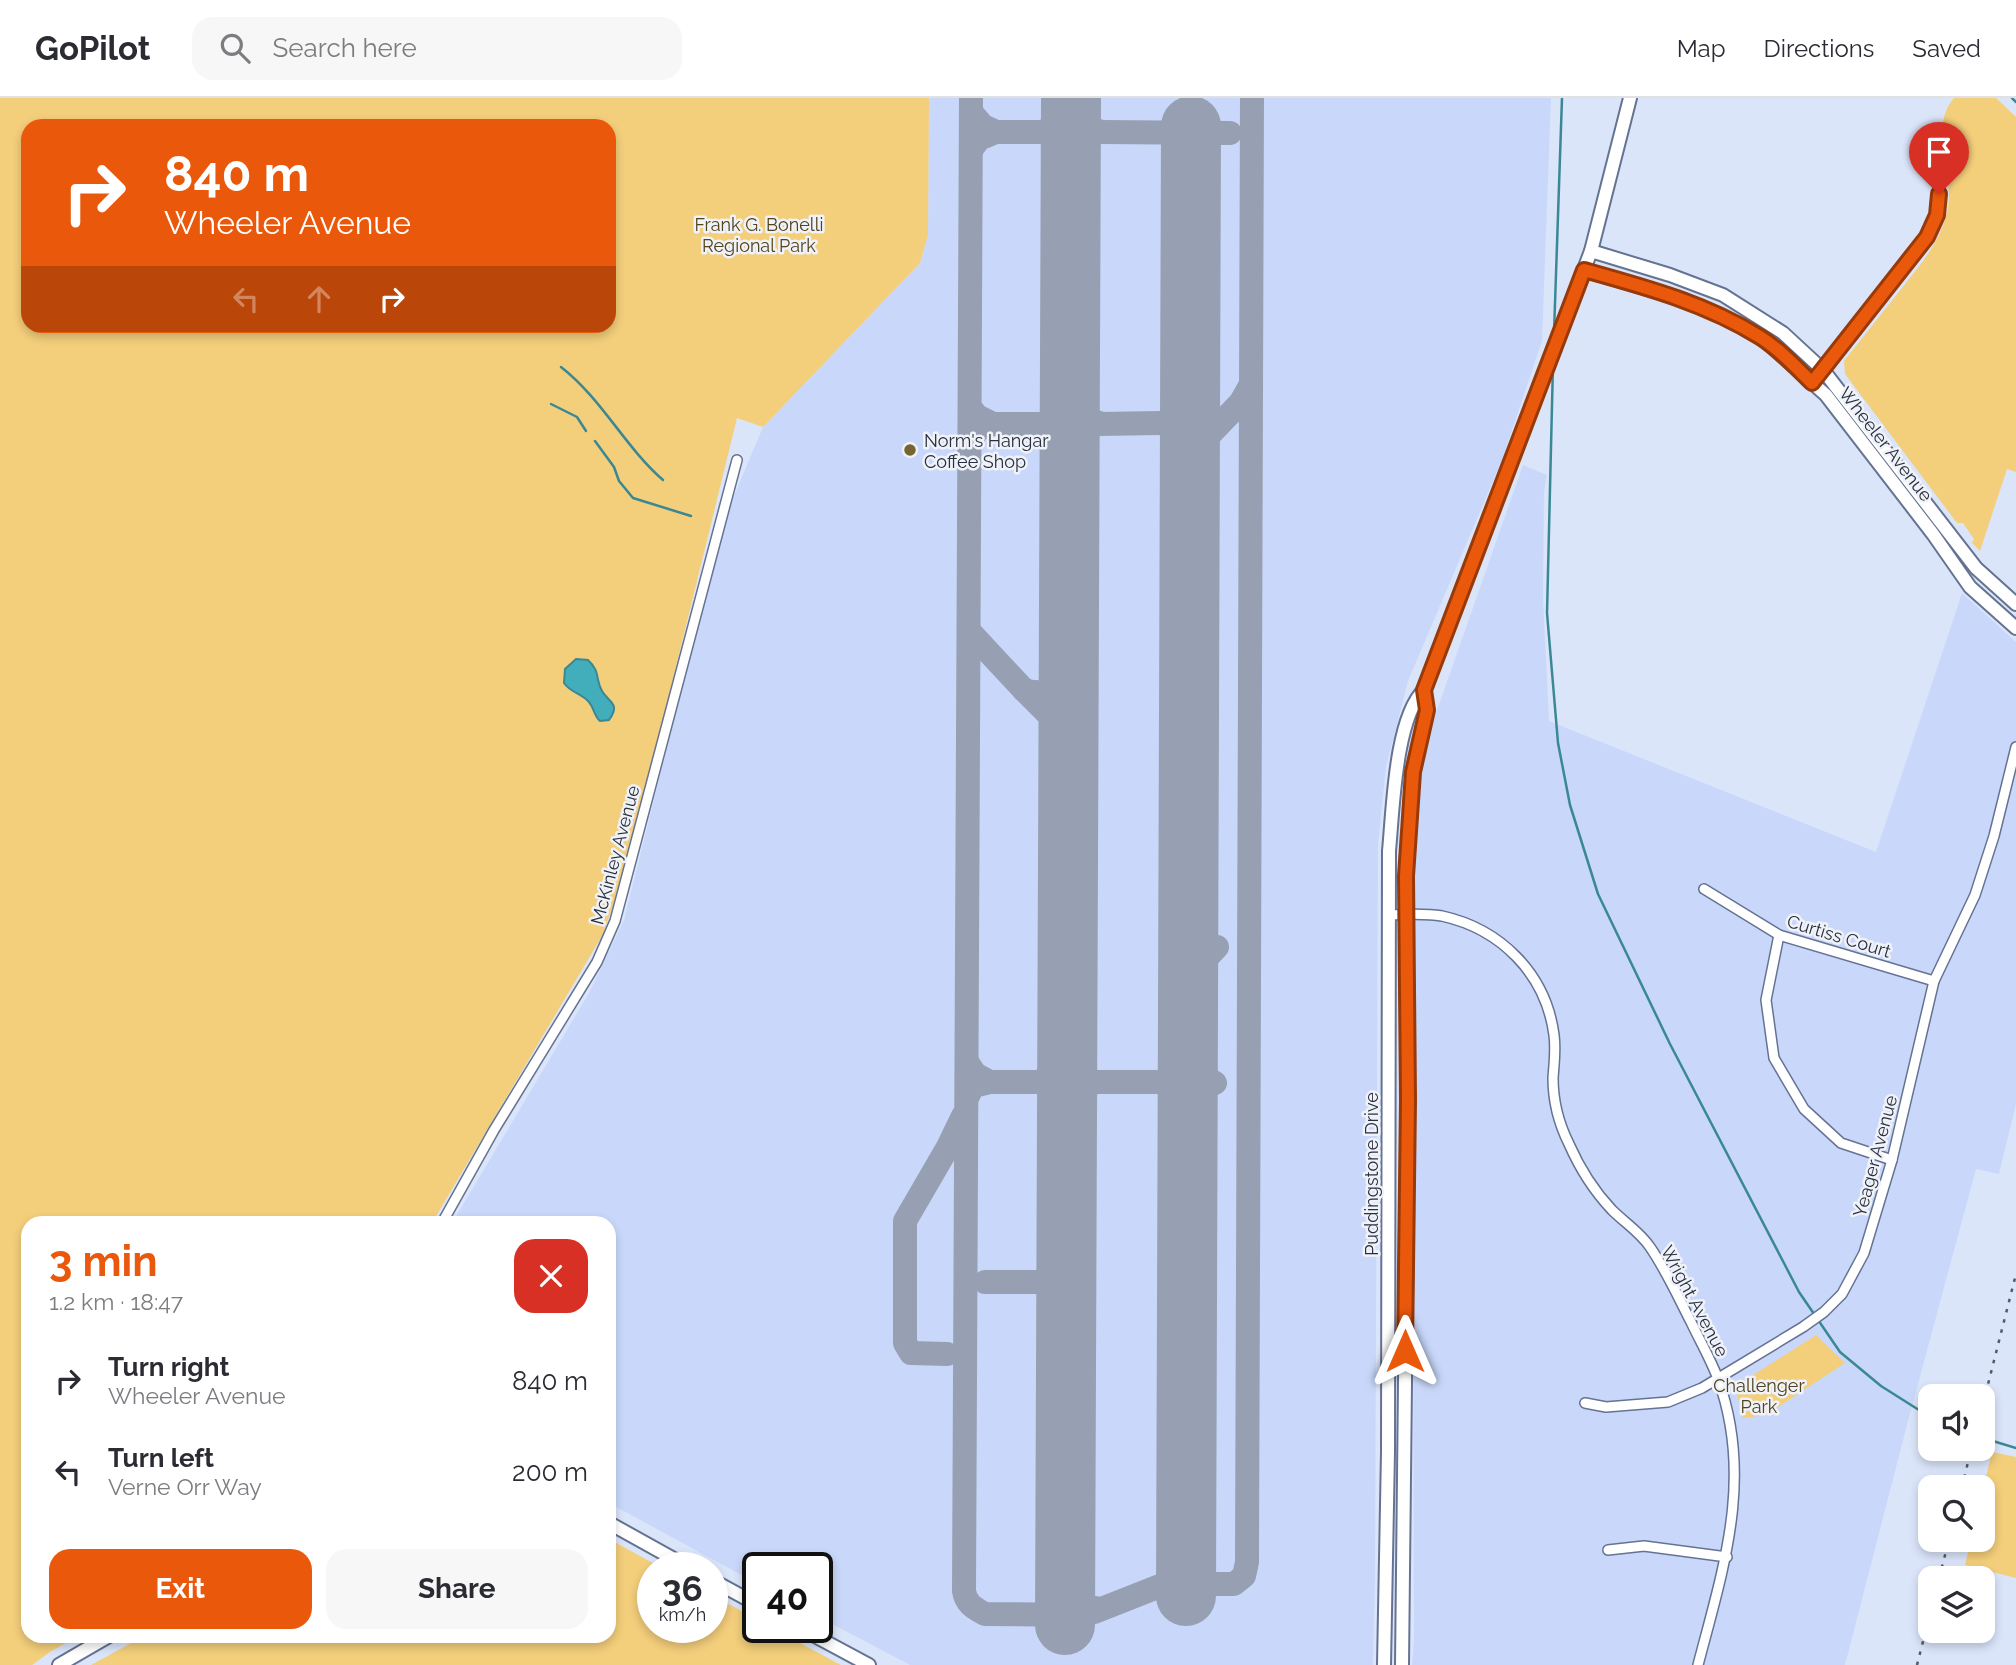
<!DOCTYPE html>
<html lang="en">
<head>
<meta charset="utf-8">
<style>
	body { margin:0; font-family:Raleway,sans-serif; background:#f7f7f7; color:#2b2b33; height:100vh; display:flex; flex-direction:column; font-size:26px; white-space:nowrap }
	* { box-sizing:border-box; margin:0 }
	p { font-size:23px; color:#7c7c81 }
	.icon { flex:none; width:38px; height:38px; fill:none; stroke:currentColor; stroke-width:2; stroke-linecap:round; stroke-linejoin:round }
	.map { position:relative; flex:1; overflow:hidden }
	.sheet { position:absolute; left:21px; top:1118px; width:595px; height:427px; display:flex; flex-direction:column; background:#fff; border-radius:21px; box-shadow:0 4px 10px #0003 }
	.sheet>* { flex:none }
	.hud { position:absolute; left:21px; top:21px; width:595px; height:214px; border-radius:21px; box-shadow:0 4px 10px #0003; background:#ea580c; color:#fff; overflow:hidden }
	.controls { position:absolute; left:1918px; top:1286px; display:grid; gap:14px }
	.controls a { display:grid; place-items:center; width:77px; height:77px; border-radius:14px; background:#fff; box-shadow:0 4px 10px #0003; font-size:35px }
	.speed { position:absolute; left:637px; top:1454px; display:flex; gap:14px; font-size:35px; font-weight:700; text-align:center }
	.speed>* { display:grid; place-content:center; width:91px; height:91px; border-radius:50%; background:#fff; box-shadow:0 4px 10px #0003; line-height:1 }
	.speed small { font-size:18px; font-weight:400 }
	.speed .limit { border:4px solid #111; border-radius:10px; background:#fff; color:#111 }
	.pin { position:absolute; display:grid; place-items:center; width:60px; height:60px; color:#fff; margin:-72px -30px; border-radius:50% 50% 50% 0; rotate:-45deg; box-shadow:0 0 7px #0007 }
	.pin .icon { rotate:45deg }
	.me { position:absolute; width:77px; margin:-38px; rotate:0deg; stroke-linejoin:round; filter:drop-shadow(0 0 5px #0008) }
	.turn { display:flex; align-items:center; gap:24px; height:147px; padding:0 28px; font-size:32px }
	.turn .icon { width:91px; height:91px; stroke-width:2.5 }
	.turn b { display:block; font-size:49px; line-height:60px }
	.lanes { display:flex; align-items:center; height:66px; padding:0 28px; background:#0003; justify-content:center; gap:35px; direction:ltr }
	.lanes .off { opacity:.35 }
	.round { display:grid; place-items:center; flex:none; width:74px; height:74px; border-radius:21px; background:#f7f7f7 }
	.head { display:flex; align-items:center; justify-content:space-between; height:119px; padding:0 28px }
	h1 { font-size:42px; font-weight:700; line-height:52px; color:#ea580c }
	.cta { display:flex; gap:14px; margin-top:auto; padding:14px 28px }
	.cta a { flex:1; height:80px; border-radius:21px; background:#ea580c; color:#fff; font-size:28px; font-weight:700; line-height:80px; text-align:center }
	.cta a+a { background:#f7f7f7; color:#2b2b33 }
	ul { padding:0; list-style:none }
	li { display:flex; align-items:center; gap:21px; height:91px; padding:0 28px }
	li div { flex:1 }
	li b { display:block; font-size:26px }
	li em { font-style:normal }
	header { display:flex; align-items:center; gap:42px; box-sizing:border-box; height:98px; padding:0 35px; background:#fff; border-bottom:2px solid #e1e1e2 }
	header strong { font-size:33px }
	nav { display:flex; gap:38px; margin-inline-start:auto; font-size:24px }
	.search { width:490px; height:63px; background:#f7f7f7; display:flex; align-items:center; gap:18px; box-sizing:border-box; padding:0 24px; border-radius:21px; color:#7c7c81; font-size:26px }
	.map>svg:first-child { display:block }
</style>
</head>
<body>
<header>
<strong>GoPilot</strong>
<div class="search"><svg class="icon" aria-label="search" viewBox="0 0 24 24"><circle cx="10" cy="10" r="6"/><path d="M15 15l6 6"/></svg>Search here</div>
<nav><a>Map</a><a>Directions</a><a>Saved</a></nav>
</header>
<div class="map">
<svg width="2016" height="1567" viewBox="0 0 2016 1567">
	<rect width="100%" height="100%" fill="#dbe5fa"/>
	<g fill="#c9d8fa">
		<path d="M929 0H1551L1542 243 1502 362 1408 583 1386 669 1378 746 1375 1481 1373 1567H910L817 1518V1470H758V1486L609 1405V1125H452L589 895 624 822 723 424 763 329 920 165 928 137Z"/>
		<path d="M1523 367 1547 377 1544 394 1543 500 1549 623 1876 754 1962 495 2016 544V1006L1999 1076 1976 1071 1908 1323 1845 1567H1412L1414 1540 1412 851 1417 692 1429 635Z"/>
	</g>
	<g fill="#f3ce7b" fill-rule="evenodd">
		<path d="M0 0H929L928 137 920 165 763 329 737 320 625 776 602 838 432 1125H28V1538H78L50 1554 32 1567H0ZM28 28H609V228H28Z"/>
		<path d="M1954 0H1996L2016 19V374L2007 371 1980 453 1972 445 1974 441 1963 425H1957L1845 276 1844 263C1862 240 1880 218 1898 195 1919 168 1942 144 1948 109 1954 74 1928 30 1954 0Z"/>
		<path d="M1816 1237 1845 1265 1766 1317 1743 1320 1736 1292 1739 1286Z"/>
		<path d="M1992 1354 2016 1359V1480L1965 1467 1971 1442H1983V1391Z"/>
		<path d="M609 1441 662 1470H653V1530H712V1497L758 1522V1530H772L841 1567H91L144 1538H609Z"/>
	</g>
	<path fill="#43aebb" stroke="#3b8895" stroke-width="2" d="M576 561 588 562C601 574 595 581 602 593 609 605 621 605 609 622L600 623C594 618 594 609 588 603 580 595 570 594 564 585L565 571Z"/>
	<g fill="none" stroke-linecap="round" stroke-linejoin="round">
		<g stroke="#3b8895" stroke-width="2.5">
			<path d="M2012 0 2016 4"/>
			<path d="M1554 235 1562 0"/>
			<path d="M1553 266 1547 515 1558 645 1570 707 1598 796 1670 946 1799 1194 1840 1254 1881 1288 1930 1319"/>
			<path d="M561 269C602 301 625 349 663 382"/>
			<path d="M551 306 577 319 586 333"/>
			<path d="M595 343 614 369 619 383 633 400 691 418"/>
			<path d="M1983 1340 2016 1350"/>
		</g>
		<g stroke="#97a0b2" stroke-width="24">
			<path d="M971 0 964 1493C966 1506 974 1510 985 1516L1081 1517 1094 1514 1165 1486H1234L1244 1478 1247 1464 1252 0"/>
			<path d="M996 34H1043"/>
			<path d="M1101 34 1230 35"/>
			<path d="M971 52 979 41 996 34 983 28 971 14"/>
			<path d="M1070 62 1060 43 1043 34 1061 24 1071 9 1083 27 1101 34C1084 37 1077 47 1071 62"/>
			<path d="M993 326H1042"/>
			<path d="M1099 326 1161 325"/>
			<path d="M970 341 981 329 993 326 977 318 970 309"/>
			<path d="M1070 355 1078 335 1099 325C1080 319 1075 310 1070 292"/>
			<path d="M1070 355 1059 334 1042 326C1060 318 1065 310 1070 292"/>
			<path d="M1190 364 1194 353 1241 304 1250 288"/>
			<path d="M1190 368C1185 345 1187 333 1161 325 1180 320 1184 311 1190 293"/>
			<path d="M969 533 1024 592"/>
			<path d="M1069 658 1062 630 1024 592C1051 599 1059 590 1069 567"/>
			<path d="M1189 895 1199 868 1217 849 1207 851 1196 847 1189 833"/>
			<path d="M990 984H1039"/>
			<path d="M1096 984H1161"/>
			<path d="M967 1000 973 988 990 984 975 976 967 964"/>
			<path d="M1068 1004 1082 990 1096 984 1082 979 1068 961"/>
			<path d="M1068 1008 1052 989 1039 984 1057 974 1068 957"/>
			<path d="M1188 1012 1180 996 1161 984 1179 976 1188 957"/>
			<path d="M1188 1012 1200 992 1215 985 1197 974 1188 957"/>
			<path d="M985 1184H1039"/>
			<path d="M1067 1204 1058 1193 1039 1184C1054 1179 1060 1170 1067 1157"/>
			<path d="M947 1256 911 1255 905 1245V1123L948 1049 963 1018"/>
			<path d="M1065 1493 1084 1508 1101 1511"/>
		</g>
		<g stroke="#97a0b2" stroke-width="60">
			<path d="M1186 1498 1191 28"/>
			<path d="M1065 1527 1071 0"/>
		</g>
		<g stroke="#657392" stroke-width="12">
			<g id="street">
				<path d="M1812 285 1927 139C1940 110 1939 97 1937 66"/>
				<path d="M1704 791 1779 837 1934 883"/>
				<path d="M1389 817C1407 816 1425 815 1442 818 1501 831 1546 876 1554 937 1556 951 1554 966 1553 980 1553 1003 1559 1026 1569 1046 1580 1071 1594 1093 1612 1112 1625 1125 1640 1134 1650 1149 1666 1172 1678 1199 1691 1224 1700 1243 1711 1262 1718 1281 1754 1380 1723 1471 1698 1567"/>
				<path d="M1779 837 1766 902 1774 960 1804 1011 1841 1045 1892 1062"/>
				<path d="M442 1125 494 1032 597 864 615 823 737 362"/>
				<path d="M1585 1305 1606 1309 1668 1304 1702 1290 1803 1229 1824 1214 1842 1196 1864 1155 1892 1062 1934 883 1975 797 1994 738 2016 649"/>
				<path d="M1608 1452 1644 1448 1727 1459"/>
			</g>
		</g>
		<g stroke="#657392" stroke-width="16">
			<g id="secondary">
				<path d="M1591 153 1670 177 1723 197 1783 235 1823 272 1976 470 2016 506"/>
				<path d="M1584 172 1685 202 1718 216 1762 240 1826 297 1933 436 1970 489 2016 530"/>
				<path d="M609 1425 690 1470"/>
				<path d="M712 1482 758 1507"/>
				<path d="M800 1530 869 1567"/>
				<path d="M59 1567 109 1538"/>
				<path d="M1384 1567 1388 1354 1389 753C1393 712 1395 620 1424 592L1591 153 1630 0"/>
				<path d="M1402 1567 1408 1002 1406 778 1413 674 1427 613 1424 592"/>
			</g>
		</g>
		<use href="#street" stroke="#fff" stroke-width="9"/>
		<use href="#secondary" stroke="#fff" stroke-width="12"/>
		<g stroke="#535a69" stroke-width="2.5" stroke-dasharray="3.5 7" stroke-linecap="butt">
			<path d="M1983 1306 2016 1176"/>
			<path d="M1962 1390 1971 1351"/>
			<path d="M1939 1480 1949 1442"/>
			<path d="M1917 1567 1930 1516"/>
		</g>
	</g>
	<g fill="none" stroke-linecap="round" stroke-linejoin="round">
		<g stroke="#983908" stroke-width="18">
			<path id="route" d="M1405 1253 1408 1002 1406 778 1413 674 1427 612 1424 592 1584 172C1645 189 1705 205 1760 239 1779 251 1796 269 1812 285L1927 139 1937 117 1939 96"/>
		</g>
		<use href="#route" stroke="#ea580c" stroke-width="12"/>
	</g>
	<circle fill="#786332" stroke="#eff2f9" stroke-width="2.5" cx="910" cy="352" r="7"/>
	<g text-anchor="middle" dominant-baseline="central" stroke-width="5" stroke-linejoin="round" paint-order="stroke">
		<g font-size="18" fill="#53421a" stroke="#eff2f9">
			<text x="759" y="126">Frank G. Bonelli<tspan x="759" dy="21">Regional Park</tspan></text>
			<text x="1759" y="1287">Challenger<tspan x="1759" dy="21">Park</tspan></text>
		</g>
		<g font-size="18" fill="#292f3c" stroke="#eff2f9" text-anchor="start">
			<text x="924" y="342">Norm's Hangar<tspan x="924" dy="21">Coffee Shop</tspan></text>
		</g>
		<g font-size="18" fill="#292f3c" stroke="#eff2f9">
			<text transform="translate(1886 346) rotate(52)">Wheeler Avenue</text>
			<text transform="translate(615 757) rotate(-75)">McKinley Avenue</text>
			<text transform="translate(1839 838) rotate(17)">Curtiss Court</text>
			<text transform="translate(1875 1058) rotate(-75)">Yeager Avenue</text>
			<text transform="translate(1371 1076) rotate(-90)">Puddingstone Drive</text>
			<text transform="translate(1695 1203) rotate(62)">Wright Avenue</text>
		</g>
	</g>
</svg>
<div class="controls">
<a><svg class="icon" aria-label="sound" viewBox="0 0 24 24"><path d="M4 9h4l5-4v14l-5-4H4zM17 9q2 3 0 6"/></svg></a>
<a><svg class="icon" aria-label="search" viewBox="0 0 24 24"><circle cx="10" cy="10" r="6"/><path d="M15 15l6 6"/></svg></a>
<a><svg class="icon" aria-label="layers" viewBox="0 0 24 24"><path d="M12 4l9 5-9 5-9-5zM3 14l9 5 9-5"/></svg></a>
</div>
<div class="speed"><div>36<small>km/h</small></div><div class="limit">40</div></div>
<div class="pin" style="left:1939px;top:96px;background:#d93025"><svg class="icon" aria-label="arrive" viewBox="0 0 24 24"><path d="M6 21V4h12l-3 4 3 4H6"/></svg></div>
<svg class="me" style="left:1405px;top:1253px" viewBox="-20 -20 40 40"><path d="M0-17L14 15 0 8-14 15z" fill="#ea580c" stroke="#fff" stroke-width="4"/></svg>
<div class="hud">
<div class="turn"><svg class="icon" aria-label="right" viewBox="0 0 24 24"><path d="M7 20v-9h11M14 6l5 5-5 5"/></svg><div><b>840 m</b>Wheeler Avenue</div></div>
<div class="lanes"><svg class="icon off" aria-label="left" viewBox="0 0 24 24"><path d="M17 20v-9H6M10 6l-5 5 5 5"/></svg><svg class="icon off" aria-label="ahead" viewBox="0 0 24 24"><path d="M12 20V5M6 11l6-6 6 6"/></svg><svg class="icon" aria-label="right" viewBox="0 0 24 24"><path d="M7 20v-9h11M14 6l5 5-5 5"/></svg></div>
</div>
<section class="sheet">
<div class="head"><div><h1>3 min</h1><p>1.2 km · 18:47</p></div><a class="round" style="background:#d93025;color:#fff"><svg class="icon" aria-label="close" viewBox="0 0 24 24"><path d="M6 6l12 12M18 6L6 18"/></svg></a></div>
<ul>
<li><svg class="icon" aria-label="right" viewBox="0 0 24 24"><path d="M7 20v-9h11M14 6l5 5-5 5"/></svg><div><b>Turn right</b><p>Wheeler Avenue</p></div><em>840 m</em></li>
<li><svg class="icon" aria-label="left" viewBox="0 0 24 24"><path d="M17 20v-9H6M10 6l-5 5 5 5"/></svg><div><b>Turn left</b><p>Verne Orr Way</p></div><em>200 m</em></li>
</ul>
<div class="cta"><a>Exit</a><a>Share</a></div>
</section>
</div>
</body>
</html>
